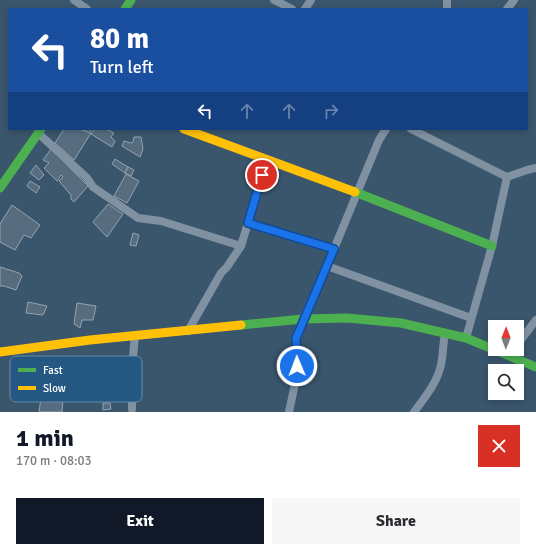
<!DOCTYPE html>
<html lang="en">
<head>
<meta charset="utf-8">
<style>
	body { margin:0; font-family:Signika,sans-serif; background:#f7f7f7; color:#2b2b33; height:100vh; display:flex; flex-direction:column; font-size:15px; white-space:nowrap }
	* { box-sizing:border-box; margin:0 }
	p { font-size:13px; color:#7c7c81 }
	.icon { flex:none; width:22px; height:22px; fill:none; stroke:currentColor; stroke-width:2; stroke-linecap:round; stroke-linejoin:round }
	.map { position:relative; height:412px; overflow:hidden }
	.details { display:flex; flex-direction:column; background:#fff; flex:1 }
	.details>* { flex:none }
	.top-card { position:absolute; left:8px; top:8px; width:520px; height:122px; border-radius:0px; box-shadow:0 2px 6px #0003; background:#1a4fa0; color:#fff; overflow:hidden }
	.needle { width:26px; rotate:1deg }
	.buttons { position:absolute; left:488px; top:320px; display:grid; gap:8px }
	.buttons a { display:grid; place-items:center; width:36px; height:36px; border-radius:0px; background:#fff; box-shadow:0 2px 6px #0003; font-size:20px }
	.pin { position:absolute; display:grid; place-items:center; width:34px; height:34px; color:#fff; margin:-17px; border:2px solid #fff; border-radius:50%; box-shadow:0 1px 4px #0007 }
	.me { position:absolute; width:44px; margin:-22px; rotate:359deg; stroke-linejoin:round; filter:drop-shadow(0 0 3px #0008) }
	.turn { display:flex; align-items:center; gap:14px; height:84px; padding:0 16px; font-size:18px }
	.turn .icon { width:52px; height:52px; stroke-width:2.5 }
	.turn b { display:block; font-size:28px; line-height:34px }
	.lanes { display:flex; align-items:center; height:38px; padding:0 16px; background:#0003; justify-content:center; gap:20px; direction:ltr }
	.lanes .off { opacity:.35 }
	.round { display:grid; place-items:center; flex:none; width:42px; height:42px; border-radius:0px; background:#f7f7f7 }
	.summary { display:flex; align-items:center; justify-content:space-between; height:68px; padding:0 16px }
	h1 { font-size:24px; font-weight:700; line-height:30px; color:#111827 }
	.primary-button { display:flex; gap:8px; margin-top:auto; padding:8px 16px }
	.primary-button a { flex:1; height:46px; border-radius:0px; background:#111827; color:#fff; font-size:16px; font-weight:700; line-height:46px; text-align:center }
	.primary-button a+a { background:#f7f7f7; color:#2b2b33 }
	.map>svg:first-child { display:block }
</style>
</head>
<body>
<div class="map">
<svg width="536" height="412" viewBox="0 0 536 412">
	<rect width="100%" height="100%" fill="#3a566c"/>
	<g fill="#576d7f" stroke="#93a4b1">
		<path d="M64 129H80L91 133 74 160 55 143Z"/>
		<path d="M80 129H92L90 133Z"/>
		<path d="M95 129H106L114 133 111 137 115 141 112 147 91 134Z"/>
		<path d="M134 137H141L143 149 140 157 122 146 124 141 131 143 133 142Z"/>
		<path d="M51 149 88 186 74 202 71 199V195L59 181 63 177 61 175 57 181 44 168 49 163 43 160Z"/>
		<path d="M115 159 128 167 125 173 112 164Z"/>
		<path d="M36 165 44 175 39 180 30 173Z"/>
		<path d="M128 167 134 170 131 176 125 173Z"/>
		<path d="M126 174 139 181 127 203 114 196Z"/>
		<path d="M30 181 40 187 36 193 27 186Z"/>
		<path d="M108 204 123 214 107 237 93 222Z"/>
		<path d="M12 205 40 225 31 238 24 235 15 250 0 242V224Z"/>
		<path d="M133 233 139 235 136 246 130 245Z"/>
		<path d="M0 267 19 273 22 276 16 290 4 286H0Z"/>
		<path d="M28 302 47 306 43 315 26 313Z"/>
		<path d="M77 303 96 306 93 320H82L80 328 74 324Z"/>
		<path d="M41 398H63L62 412H39Z"/>
		<path d="M103 403H110L111 409 103 410Z"/>
	</g>
	<g fill="none" stroke-linecap="round" stroke-linejoin="round">
		<g stroke="#8092a2" stroke-width="8">
			<path d="M74 0 87 9"/>
			<path d="M274 0 292 9"/>
			<path d="M305 9 311 0"/>
			<path d="M447 9V0"/>
			<path d="M507 9 514 0"/>
			<path d="M411 129 507 177 527 170 536 168"/>
			<path d="M38 133 87 178 93 187 138 218 161 221 241 246 267 160"/>
			<path d="M248 223 334 249"/>
			<path d="M327 266 471 318"/>
			<path d="M188 331 221 273 227 267 241 246"/>
			<path d="M466 338 492 246 507 177"/>
			<path d="M517 345 536 320"/>
			<path d="M132 409V367L135 336"/>
			<path d="M289 412 296 379V338L303 319 327 266 379 140 386 129"/>
			<path d="M414 412C425 397 437 383 441 365 443 355 443 344 445 333"/>
		</g>
		<g stroke="#4caf50" stroke-width="9">
			<path d="M125 9 131 0"/>
			<path d="M0 188 41 129"/>
			<path d="M355 192 492 246"/>
			<path d="M241 325 303 319 347 318 401 323 466 338 536 367"/>
		</g>
		<g stroke="#ffc107" stroke-width="9">
			<path d="M184 129 355 192"/>
			<path d="M0 352 90 340 241 325"/>
		</g>
	</g>
	<g fill="none" stroke-linecap="round" stroke-linejoin="round">
		<g stroke="#114b97" stroke-width="10">
			<path id="route" d="M262 175 248 223 334 249 300 329 296 338 297 366"/>
		</g>
		<use href="#route" stroke="#1a73e8" stroke-width="7"/>
	</g>
	<rect x="10" y="356" width="132" height="46" rx="6" fill="#245882" stroke="#668aa8" stroke-width="1"/>
	<rect x="18" y="368" width="18" height="4" fill="#4caf50"/>
	<rect x="18" y="386" width="18" height="4" fill="#ffc107"/>
	<g font-size="11" fill="#fff">
		<text x="43" y="374">Fast</text>
		<text x="43" y="392">Slow</text>
	</g>
</svg>
<div class="buttons">
<a><svg class="needle" viewBox="-14 -14 28 28"><path d="M0-13l5 13h-10z" fill="#e53935"/><path d="M0 13l5-13h-10z" fill="#7c7c81"/></svg></a>
<a><svg class="icon" aria-label="search" viewBox="0 0 24 24"><circle cx="10" cy="10" r="6"/><path d="M15 15l6 6"/></svg></a>
</div>
<div class="pin" style="left:262px;top:175px;background:#d93025"><svg class="icon" aria-label="arrive" viewBox="0 0 24 24"><path d="M6 21V4h12l-3 4 3 4H6"/></svg></div>
<svg class="me" style="left:297px;top:366px" viewBox="-20 -20 40 40"><circle r="17" fill="#1a73e8" stroke="#fff" stroke-width="3"/><path d="M0-11L8 9 0 5-8 9z" fill="#fff"/></svg>
<div class="top-card">
<div class="turn"><svg class="icon" aria-label="left" viewBox="0 0 24 24"><path d="M17 20v-9H6M10 6l-5 5 5 5"/></svg><div><b>80 m</b>Turn left</div></div>
<div class="lanes"><svg class="icon" aria-label="left" viewBox="0 0 24 24"><path d="M17 20v-9H6M10 6l-5 5 5 5"/></svg><svg class="icon off" aria-label="ahead" viewBox="0 0 24 24"><path d="M12 20V5M6 11l6-6 6 6"/></svg><svg class="icon off" aria-label="ahead" viewBox="0 0 24 24"><path d="M12 20V5M6 11l6-6 6 6"/></svg><svg class="icon off" aria-label="right" viewBox="0 0 24 24"><path d="M7 20v-9h11M14 6l5 5-5 5"/></svg></div>
</div>
</div>
<section class="details">
<div class="summary"><div><h1>1 min</h1><p>170 m · 08:03</p></div><a class="round" style="background:#d93025;color:#fff"><svg class="icon" aria-label="close" viewBox="0 0 24 24"><path d="M6 6l12 12M18 6L6 18"/></svg></a></div>
<div class="primary-button"><a>Exit</a><a>Share</a></div>
</section>
</body>
</html>
